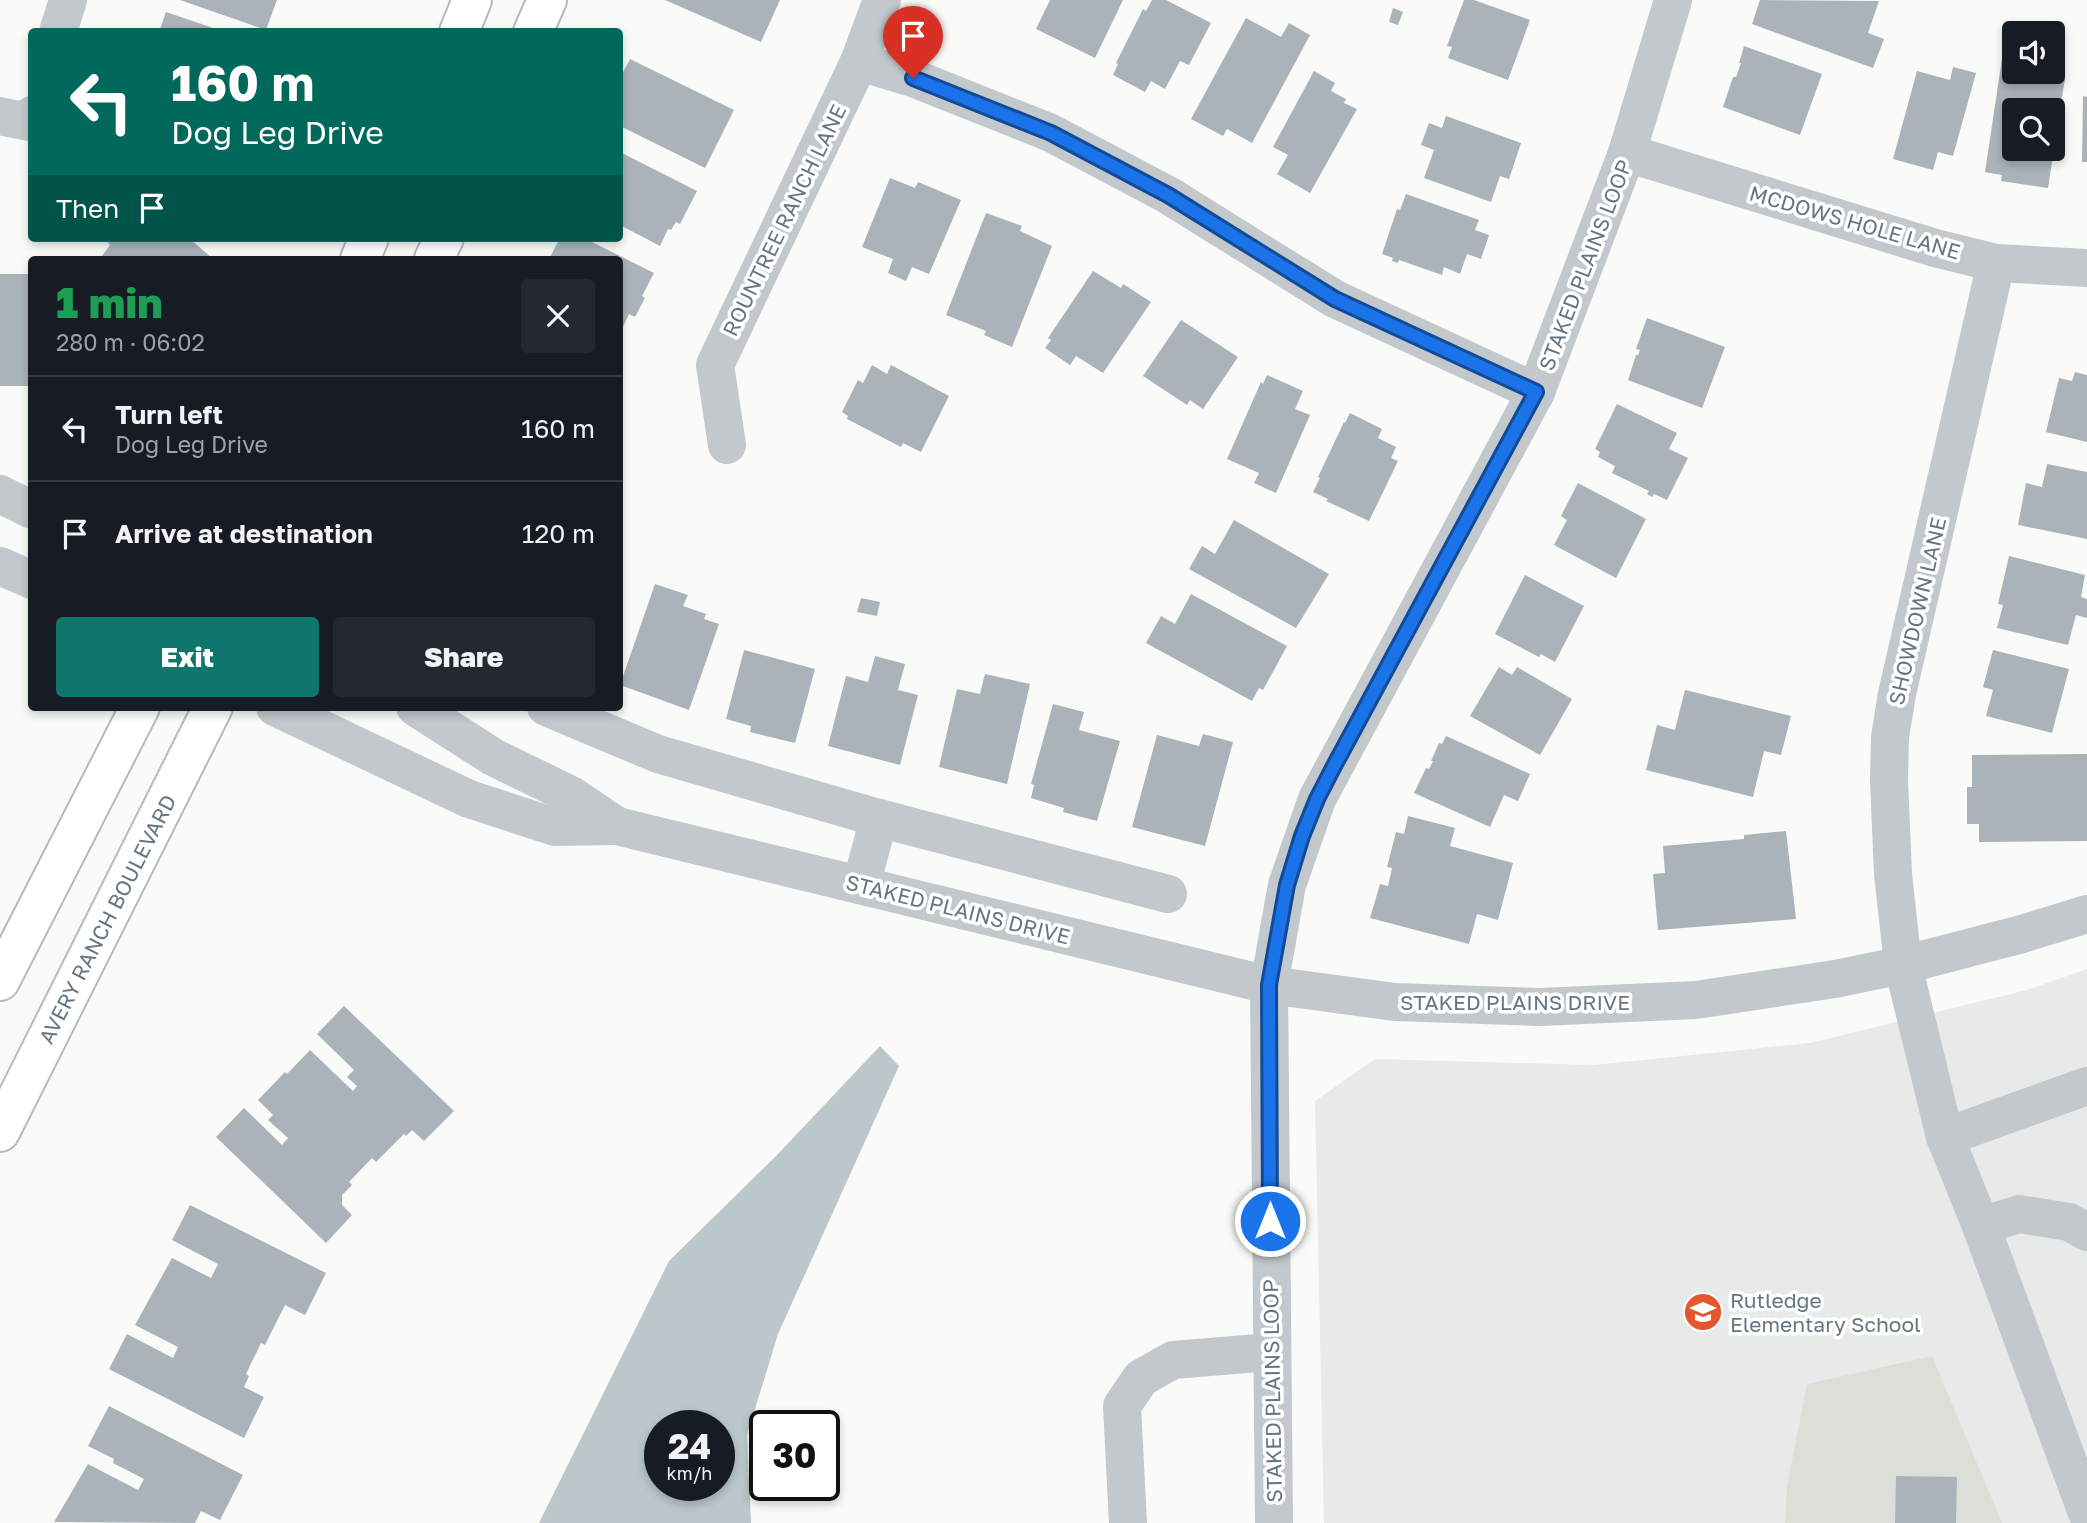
<!DOCTYPE html>
<html lang="en">
<head>
<meta charset="utf-8">
<style>
	body { margin:0; font-family:"Golos Text",sans-serif; background:#242831; color:#f1f3f6; height:100vh; display:flex; flex-direction:column; font-size:26px; white-space:nowrap }
	* { box-sizing:border-box; margin:0 }
	p { font-size:23px; color:#9ea1a6 }
	.icon { flex:none; width:38px; height:38px; fill:none; stroke:currentColor; stroke-width:2; stroke-linecap:round; stroke-linejoin:round }
	.map { position:relative; flex:1; overflow:hidden }
	.details { position:absolute; left:28px; top:256px; width:595px; height:455px; display:flex; flex-direction:column; background:#171b24; border-radius:7px; box-shadow:0 4px 10px #0003 }
	.details>* { flex:none }
	.top-card { position:absolute; left:28px; top:28px; width:595px; height:214px; border-radius:7px; box-shadow:0 4px 10px #0003; background:#00695c; color:#fff; overflow:hidden }
	.controls { position:absolute; left:2002px; top:21px; display:grid; gap:14px }
	.controls a { display:grid; place-items:center; width:63px; height:63px; border-radius:7px; background:#171b24; box-shadow:0 4px 10px #0003; font-size:35px }
	.speed { position:absolute; left:644px; top:1410px; display:flex; gap:14px; font-size:35px; font-weight:700; text-align:center }
	.speed>* { display:grid; place-content:center; width:91px; height:91px; border-radius:50%; background:#171b24; box-shadow:0 4px 10px #0003; line-height:1 }
	.speed small { font-size:18px; font-weight:400 }
	.speed .limit { border:4px solid #111; border-radius:10px; background:#fff; color:#111 }
	.pin { position:absolute; display:grid; place-items:center; width:60px; height:60px; color:#fff; margin:-72px -30px; border-radius:50% 50% 50% 0; rotate:-45deg; box-shadow:0 0 7px #0007 }
	.pin .icon { rotate:45deg }
	.me { position:absolute; width:77px; margin:-38px; rotate:0deg; stroke-linejoin:round; filter:drop-shadow(0 0 5px #0008) }
	.turn { display:flex; align-items:center; gap:24px; height:147px; padding:0 28px; font-size:32px }
	.turn .icon { width:91px; height:91px; stroke-width:2.5 }
	.turn b { display:block; font-size:49px; line-height:60px }
	.then { display:flex; align-items:center; height:66px; padding:0 28px; background:#0003; gap:14px; font-size:26px }
	.round { display:grid; place-items:center; flex:none; width:74px; height:74px; border-radius:7px; background:#242831 }
	.overview { display:flex; align-items:center; justify-content:space-between; height:119px; padding:0 28px }
	h1 { font-size:42px; font-weight:800; line-height:52px; color:#1e9e55 }
	.primary-button { display:flex; gap:14px; margin-top:auto; padding:14px 28px }
	.primary-button a { flex:1; height:80px; border-radius:7px; background:#0f766e; color:#fff; font-size:28px; font-weight:800; line-height:80px; text-align:center }
	.primary-button a+a { background:#242831; color:#f1f3f6 }
	ul { padding:0; list-style:none }
	li { display:flex; align-items:center; gap:21px; height:105px; padding:0 28px; border-top:2px solid #363941 }
	li div { flex:1 }
	li b { display:block; font-size:26px }
	li em { font-style:normal }
	.map>svg:first-child { display:block }
</style>
</head>
<body>
<div class="map">
<svg width="2087" height="1523" viewBox="0 0 2087 1523">
	<rect width="100%" height="100%" fill="#fafaf8"/>
	<path fill="#e8e9e9" d="M2087 969V1523H1324L1315 1101 1375 1059 1594 1065 1810 1043 2027 990Z"/>
	<path fill="#dadfd7" d="M1932 1356 2002 1523H1785L1787 1487 1807 1384Z"/>
	<path fill="#bbc7cb" fill-rule="evenodd" d="M880 1046 899 1066 778 1334 747 1435 751 1523H539L669 1261 777 1155ZM660 1426H719V1486H660Z"/>
	<g fill="#aab3b9">
		<path d="M180 0H277L266 30Z"/>
		<path d="M665 0H780L761 42Z"/>
		<path d="M1050 0H1123L1095 58 1036 29Z"/>
		<path d="M1152 0H1166L1211 23 1189 65 1180 61 1165 89 1151 81 1145 92 1113 75 1118 64 1116 63 1143 9 1146 11Z"/>
		<path d="M1464 0H1474L1530 20 1508 80 1448 58 1452 47 1447 46Z"/>
		<path d="M1760 0 1879 1 1868 33 1884 39 1873 68 1752 24Z"/>
		<path d="M1393 8 1403 12 1398 25 1389 22Z"/>
		<path d="M166 12 222 31V32H159Z"/>
		<path d="M1246 18 1281 37 1289 23 1310 35 1252 143 1227 129 1223 136 1191 119Z"/>
		<path d="M1744 46 1822 74 1800 135 1723 107 1733 77H1736L1741 63H1739Z"/>
		<path d="M2003 52 2014 54V72H2031V74L2065 79 2054 146 2053 110H2014V149H2054L2048 188 2001 181 2002 175 1985 172Z"/>
		<path d="M630 59 734 110 705 168 620 126V78Z"/>
		<path d="M1953 67 1976 73 1953 156 1938 152 1933 170 1893 159 1917 71 1950 80Z"/>
		<path d="M1314 71 1335 83 1331 91 1346 99 1344 103 1357 109 1310 193 1277 174 1288 155 1273 147Z"/>
		<path d="M2083 96 2087 97V162H2082Z"/>
		<path d="M1446 116 1521 143 1509 179 1500 176 1491 202 1424 178 1434 150 1421 145 1429 123 1442 128Z"/>
		<path d="M620 152 697 191 680 224 676 222 671 230 668 229 660 246 620 225Z"/>
		<path d="M890 178 915 188 918 182 961 200 929 274 912 267 906 281 888 273 893 259 862 247Z"/>
		<path d="M1406 194 1479 220 1475 230 1489 235 1481 259 1467 254 1460 274 1444 267 1442 275 1399 260 1398 263 1392 261 1393 258 1382 254 1397 209 1400 210Z"/>
		<path d="M986 213 1022 226 1020 231 1052 246 1012 347 984 335 986 331 946 315Z"/>
		<path d="M112 238H189L213 259H103L101 257 110 245 108 243Z"/>
		<path d="M560 238H584L654 273 642 296 645 298 635 317 629 314 620 333V259H549Z"/>
		<path d="M28 263H32V386H0V274H28Z"/>
		<path d="M1093 271 1121 288 1123 284 1151 302 1103 373 1076 356 1070 365 1045 348 1051 340 1048 338Z"/>
		<path d="M1647 318 1725 347 1702 408 1628 380 1636 355H1638L1640 350 1636 349Z"/>
		<path d="M1181 320 1238 357 1203 409 1190 400 1187 405 1143 376Z"/>
		<path d="M872 365 887 374 891 365 949 396 921 452 903 443 901 447 847 419 848 416 842 412 858 380 863 383Z"/>
		<path d="M2075 372 2087 375V442L2046 432 2059 378 2072 381Z"/>
		<path d="M1267 375 1303 391 1295 409 1310 415 1276 493 1254 483 1259 473 1227 459 1261 382 1263 384Z"/>
		<path d="M1617 404 1677 433 1669 449 1688 458 1667 500 1654 494 1652 497 1647 494 1649 491 1612 473 1615 466 1598 457 1600 452 1595 449Z"/>
		<path d="M1350 413 1382 429 1378 438 1396 447 1391 458 1398 461 1369 521 1326 501 1328 499 1313 492 1320 478 1318 477 1344 422 1345 423Z"/>
		<path d="M2047 464 2087 472V539L2018 525 2026 483 2042 487Z"/>
		<path d="M1578 483 1646 519 1616 578 1554 545 1567 520 1561 516Z"/>
		<path d="M1234 520 1329 574 1296 628 1189 569 1202 546 1215 554Z"/>
		<path d="M2009 556 2085 575 2081 597 2087 599V618L2076 615 2068 645 1997 628 2003 605 1998 604Z"/>
		<path d="M1525 575 1584 606 1555 662 1541 654 1539 657 1495 634Z"/>
		<path d="M655 584 688 595 683 606 706 614 704 619 719 624 689 710 620 685Z"/>
		<path d="M1191 594 1287 646 1263 690 1259 688 1252 701 1146 643 1161 616 1175 624Z"/>
		<path d="M861 598 880 602 877 616 857 612Z"/>
		<path d="M744 650 815 669 795 743 750 732 751 726 726 719Z"/>
		<path d="M1993 650 2069 669 2052 733 1986 716 1993 690 1983 687Z"/>
		<path d="M875 656 905 664 898 690 918 695 900 765 828 746 846 676 868 682Z"/>
		<path d="M1499 667 1512 675 1517 667 1572 699 1540 755 1470 716Z"/>
		<path d="M985 674 1030 684 1007 784 939 767 957 689 980 694Z"/>
		<path d="M1685 690 1791 716 1781 755 1764 751 1753 797 1646 770 1657 725 1675 730Z"/>
		<path d="M1053 704 1084 712 1079 730 1120 741 1097 821 1063 812 1064 808 1031 798 1034 785 1031 784Z"/>
		<path d="M1203 734 1233 742 1205 846 1132 827 1157 735 1199 746Z"/>
		<path d="M1446 736 1530 774 1518 801 1504 795 1490 827 1414 793 1426 768 1429 769 1433 761H1431L1439 743 1442 744Z"/>
		<path d="M2087 754V841L1979 842V824H1967V787H1972V755Z"/>
		<path d="M1408 816 1455 828 1450 846 1513 863 1498 920 1477 914 1469 944 1370 918 1380 884 1388 886 1392 868 1387 867 1396 832 1404 834Z"/>
		<path d="M1786 831 1796 919 1658 930 1653 874 1665 873 1663 846 1744 839V835Z"/>
		<path d="M344 1006 454 1111 424 1141 412 1130 406 1136 404 1134 376 1162 372 1158 349 1182 352 1185 342 1195V1205L352 1215 326 1243 216 1137 244 1108 282 1145 288 1138 268 1120 273 1115 258 1100 285 1072 287 1074 310 1050 353 1091 357 1086 347 1077 354 1070 317 1034Z"/>
		<path d="M190 1205 326 1273 305 1315 285 1305 265 1345 261 1343 246 1374 249 1376 244 1387 264 1397 244 1438 109 1369 127 1334 173 1358 178 1347 135 1325 172 1258 211 1278 218 1264 172 1240Z"/>
		<path d="M109 1406 243 1475 220 1520 201 1511 195 1523 54 1522 88 1464 138 1490 144 1479 113 1463 114 1459 88 1446Z"/>
		<path d="M1896 1476 1957 1477 1956 1523H1895Z"/>
	</g>
	<g fill="none" stroke-linecap="round" stroke-linejoin="round">
		<g stroke="#b5babe" stroke-width="42">
			<g id="major">
				<path d="M459 32 472 0"/>
				<path d="M533 32 547 0"/>
				<path d="M360 259 369 238"/>
				<path d="M434 259 444 238"/>
				<path d="M0 981 140 707"/>
				<path d="M0 1132 213 707"/>
			</g>
		</g>
		<g stroke="#c3c8cc" stroke-width="38">
			<path d="M58 32 68 0"/>
			<path d="M859 62 913 78 1051 133 1168 195 1335 299 1536 392"/>
			<path d="M0 116 29 122 32 115"/>
			<path d="M1627 153 1935 248 1996 263 2087 268"/>
			<path d="M1996 263 1897 694 1890 737 1889 781 1893 874 1903 965 1945 1137 2087 1086"/>
			<path d="M727 445 715 365 859 62 882 0"/>
			<path d="M0 494 32 510"/>
			<path d="M0 566 32 580"/>
			<path d="M275 707 469 799 555 827 617 826"/>
			<path d="M415 707 493 757 571 795 617 826 1269 985 1395 1002 1540 1007 1696 1000 1835 979 1903 965 2022 934 2087 914"/>
			<path d="M546 707 658 754 875 817 1168 894"/>
			<path d="M861 885 879 818"/>
			<path d="M1945 1137 1981 1226 2087 1513"/>
			<path d="M1981 1226 2019 1214 2069 1222 2087 1232"/>
			<path d="M1128 1523 1122 1406 1141 1378 1173 1360 1271 1352"/>
			<path d="M1274 1523 1269 985 1287 885 1317 799 1536 392 1627 153 1673 0"/>
		</g>
		<use href="#major" stroke="#fff" stroke-width="38"/>
	</g>
	<g fill="none" stroke-linecap="round" stroke-linejoin="round">
		<g stroke="#114b97" stroke-width="18">
			<path id="route" d="M913 78 1051 133 1168 195 1335 299 1536 392 1334 766 1317 799 1302 836 1287 885 1269 985 1270 1221"/>
		</g>
		<use href="#route" stroke="#1a73e8" stroke-width="12"/>
	</g>
	<defs>
		<g id="school-disc" transform="scale(2.0125)"><circle r="9.5" fill="#e4572e" stroke="#fff"/><path d="M0-5L7-2L0 1L-7-2ZM-4 1L0 2.5L4 1V4Q0 6-4 4Z" fill="#fff"/></g>
	</defs>
	<g fill-rule="evenodd">
		<use href="#school-disc" x="1703" y="1312"/>
	</g>
	<g text-anchor="middle" dominant-baseline="central" stroke-width="7" stroke-linejoin="round" paint-order="stroke">
		<g font-size="21" fill="#657683" stroke="#fff">
			<text transform="translate(784 220) rotate(-64)">ROUNTREE RANCH LANE</text>
			<text transform="translate(1855 222) rotate(16)">MCDOWS HOLE LANE</text>
			<text transform="translate(1585 265) rotate(-69)">STAKED PLAINS LOOP</text>
			<text transform="translate(1917 611) rotate(-77)">SHOWDOWN LANE</text>
			<text transform="translate(958 909) rotate(14)">STAKED PLAINS DRIVE</text>
			<text transform="translate(107 919) rotate(-63)">AVERY RANCH BOULEVARD</text>
			<text x="1515" y="1002">STAKED PLAINS DRIVE</text>
			<text transform="translate(1272 1391) rotate(-91)">STAKED PLAINS LOOP</text>
		</g>
		<g font-size="21" fill="#657683" stroke="#fff" text-anchor="start">
			<text x="1730" y="1300">Rutledge<tspan x="1730" dy="24">Elementary School</tspan></text>
		</g>
	</g>
</svg>
<div class="controls">
<a><svg class="icon" aria-label="sound" viewBox="0 0 24 24"><path d="M4 9h4l5-4v14l-5-4H4zM17 9q2 3 0 6"/></svg></a>
<a><svg class="icon" aria-label="search" viewBox="0 0 24 24"><circle cx="10" cy="10" r="6"/><path d="M15 15l6 6"/></svg></a>
</div>
<div class="speed"><div>24<small>km/h</small></div><div class="limit">30</div></div>
<div class="pin" style="left:913px;top:78px;background:#d93025"><svg class="icon" aria-label="arrive" viewBox="0 0 24 24"><path d="M6 21V4h12l-3 4 3 4H6"/></svg></div>
<svg class="me" style="left:1270px;top:1221px" viewBox="-20 -20 40 40"><circle r="17" fill="#1a73e8" stroke="#fff" stroke-width="3"/><path d="M0-11L8 9 0 5-8 9z" fill="#fff"/></svg>
<div class="top-card">
<div class="turn"><svg class="icon" aria-label="left" viewBox="0 0 24 24"><path d="M17 20v-9H6M10 6l-5 5 5 5"/></svg><div><b>160 m</b>Dog Leg Drive</div></div>
<div class="then">Then<svg class="icon" aria-label="arrive" viewBox="0 0 24 24"><path d="M6 21V4h12l-3 4 3 4H6"/></svg></div>
</div>
<section class="details">
<div class="overview"><div><h1>1 min</h1><p>280 m · 06:02</p></div><a class="round"><svg class="icon" aria-label="close" viewBox="0 0 24 24"><path d="M6 6l12 12M18 6L6 18"/></svg></a></div>
<ul>
<li><svg class="icon" aria-label="left" viewBox="0 0 24 24"><path d="M17 20v-9H6M10 6l-5 5 5 5"/></svg><div><b>Turn left</b><p>Dog Leg Drive</p></div><em>160 m</em></li>
<li><svg class="icon" aria-label="arrive" viewBox="0 0 24 24"><path d="M6 21V4h12l-3 4 3 4H6"/></svg><div><b>Arrive at destination</b></div><em>120 m</em></li>
</ul>
<div class="primary-button"><a>Exit</a><a>Share</a></div>
</section>
</div>
</body>
</html>
